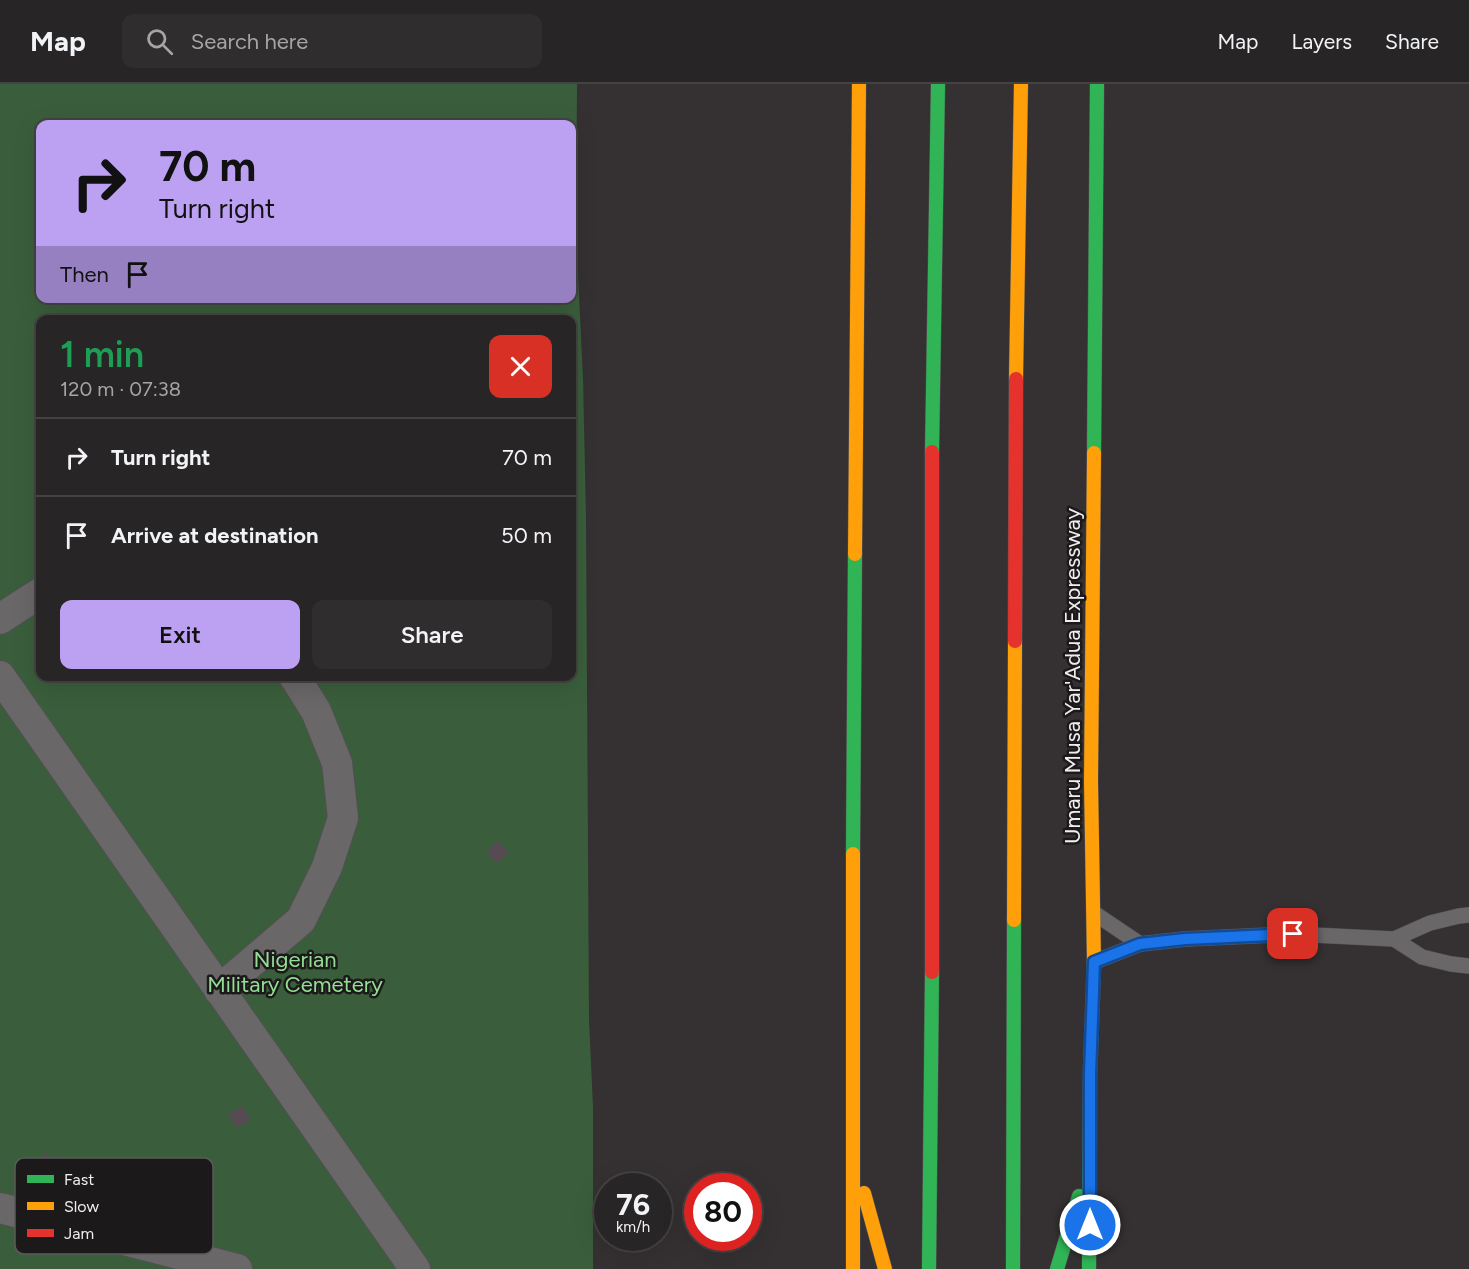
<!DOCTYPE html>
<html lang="en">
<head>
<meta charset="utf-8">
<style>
	body { margin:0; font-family:Figtree,sans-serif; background:#302d2e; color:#f1f3f6; height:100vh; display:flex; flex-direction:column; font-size:22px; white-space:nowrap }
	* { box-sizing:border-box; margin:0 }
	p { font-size:20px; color:#a5a5a7 }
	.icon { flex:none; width:33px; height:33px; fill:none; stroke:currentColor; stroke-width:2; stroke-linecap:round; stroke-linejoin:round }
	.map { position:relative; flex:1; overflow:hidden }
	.panel { position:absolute; left:36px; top:231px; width:540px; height:366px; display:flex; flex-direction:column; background:#282526; border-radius:12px; box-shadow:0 6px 24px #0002,0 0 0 2px #444243 }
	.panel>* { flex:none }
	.banner { position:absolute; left:36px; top:36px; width:540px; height:183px; border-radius:12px; box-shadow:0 6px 24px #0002,0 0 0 2px #444243; background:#bca0f2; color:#111; overflow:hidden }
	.speed { position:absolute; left:594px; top:1089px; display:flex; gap:12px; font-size:30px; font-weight:700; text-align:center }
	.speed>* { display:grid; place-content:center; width:78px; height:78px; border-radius:50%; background:#282526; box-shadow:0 6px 24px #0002,0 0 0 2px #444243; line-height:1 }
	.speed small { font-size:15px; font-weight:400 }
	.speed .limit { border:9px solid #d22; background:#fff; color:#111 }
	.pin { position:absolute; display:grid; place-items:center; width:51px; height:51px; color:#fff; margin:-26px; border-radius:12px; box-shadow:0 3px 9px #0006 }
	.me { position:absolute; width:66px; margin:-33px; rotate:0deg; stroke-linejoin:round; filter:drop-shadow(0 0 4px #0008) }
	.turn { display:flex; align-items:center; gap:21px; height:126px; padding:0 24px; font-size:27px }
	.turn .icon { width:78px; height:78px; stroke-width:2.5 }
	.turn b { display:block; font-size:42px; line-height:51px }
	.then { display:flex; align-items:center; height:57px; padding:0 24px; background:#0003; gap:12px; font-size:22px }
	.round { display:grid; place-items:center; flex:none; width:63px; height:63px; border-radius:12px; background:#302d2e }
	.headline { display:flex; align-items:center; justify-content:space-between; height:102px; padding:0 24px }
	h1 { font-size:36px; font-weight:600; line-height:45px; color:#1e9e55 }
	.cta { display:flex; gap:12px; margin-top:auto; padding:12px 24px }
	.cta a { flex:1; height:69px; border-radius:12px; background:#bca0f2; color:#111; font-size:24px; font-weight:600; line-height:69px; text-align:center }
	.cta a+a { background:#302d2e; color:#f1f3f6 }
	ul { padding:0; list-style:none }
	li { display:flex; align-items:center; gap:18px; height:78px; padding:0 24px; border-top:2px solid #444243 }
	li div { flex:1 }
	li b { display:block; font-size:22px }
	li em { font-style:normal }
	header { display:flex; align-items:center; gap:36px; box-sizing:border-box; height:84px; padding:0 30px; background:#282526; border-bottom:2px solid #444243 }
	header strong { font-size:28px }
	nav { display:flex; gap:33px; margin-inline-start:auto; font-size:21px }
	.search { width:420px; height:54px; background:#302d2e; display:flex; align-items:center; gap:15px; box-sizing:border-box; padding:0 21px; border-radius:12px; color:#a5a5a7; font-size:22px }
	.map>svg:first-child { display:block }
</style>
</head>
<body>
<header>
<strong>Map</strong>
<div class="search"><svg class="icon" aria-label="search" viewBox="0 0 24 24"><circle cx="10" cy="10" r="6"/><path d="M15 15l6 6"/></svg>Search here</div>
<nav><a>Map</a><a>Layers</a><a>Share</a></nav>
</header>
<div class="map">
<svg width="1469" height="1185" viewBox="0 0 1469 1185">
	<rect width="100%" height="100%" fill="#353133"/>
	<path fill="#3a5e3b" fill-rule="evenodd" d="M0 0H577L576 150 583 295 586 433 589 936 593 1023V1185H0ZM40 40H572V214H40ZM40 236H572V592H40Z"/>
	<g fill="#564b53">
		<path d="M498 757 509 769 496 779 486 767Z"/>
		<path d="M243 1022 250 1036 236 1044 228 1030Z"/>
		<path d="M46 1069 57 1081 45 1092 34 1081Z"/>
	</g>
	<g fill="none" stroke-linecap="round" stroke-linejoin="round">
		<g stroke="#535052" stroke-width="16">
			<g id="lane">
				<path d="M1094 829 1140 860"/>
				<path d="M1394 855 1422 873 1451 880 1469 882"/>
				<path d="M1094 878 1140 860 1185 855 1293 850 1394 855 1430 839 1459 832 1469 831"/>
			</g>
		</g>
		<g stroke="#535052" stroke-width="32">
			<g id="street">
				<path d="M0 535 40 509"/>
				<path d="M0 592 415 1185"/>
				<path d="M219 906 301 836 327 783 343 734 337 679 316 627 294 592"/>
				<path d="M0 1124 237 1185"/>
			</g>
		</g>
		<g stroke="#535052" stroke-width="15">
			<g id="fast">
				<path d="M932 368 938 0"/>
				<path d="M1094 369 1097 0"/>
				<path d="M853 770 855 470"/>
				<path d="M929 1185 932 888"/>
				<path d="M1013 1185 1014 836"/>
				<path d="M1057 1185 1079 1112"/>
				<path d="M1089 1185 1090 991 1094 878"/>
			</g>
		</g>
		<g stroke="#535052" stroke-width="15">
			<g id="slow">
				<path d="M1016 295 1021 0"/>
				<path d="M1094 369 1091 697 1094 878"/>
				<path d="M855 470 859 0"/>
				<path d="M853 770V1185"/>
				<path d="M1014 836 1015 557"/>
				<path d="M864 1109 885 1185"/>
			</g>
		</g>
		<g stroke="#535052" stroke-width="15">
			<g id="jam">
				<path d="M1015 557 1016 295"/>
				<path d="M932 888V368"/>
			</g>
		</g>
		<use href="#lane" stroke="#6a6769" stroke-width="15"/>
		<use href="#street" stroke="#6a6769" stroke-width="30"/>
		<use href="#fast" stroke="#30b455" stroke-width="14"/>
		<use href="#slow" stroke="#ff9f0a" stroke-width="14"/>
		<use href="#jam" stroke="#e5322d" stroke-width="14"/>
	</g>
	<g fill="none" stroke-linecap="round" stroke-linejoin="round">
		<g stroke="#114b97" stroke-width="15">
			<path id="route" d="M1090 1141V991L1094 878 1140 860 1185 855 1293 850"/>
		</g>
		<use href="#route" stroke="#1a73e8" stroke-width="10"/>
	</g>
	<g text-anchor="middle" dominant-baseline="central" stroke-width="5" stroke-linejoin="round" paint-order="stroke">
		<g font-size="22" fill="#f0edef" stroke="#1c191b">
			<text transform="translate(1072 592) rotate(-90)">Umaru Musa Yar'Adua Expressway</text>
		</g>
		<g font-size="22" fill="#94dd95" stroke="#1c191b">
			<text x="295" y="875">Nigerian<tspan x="295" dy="25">Military Cemetery</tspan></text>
		</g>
	</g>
	<rect x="15" y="1074" width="198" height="96" rx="9" fill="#1c191b" stroke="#5c595b" stroke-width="1.5"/>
	<rect x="27" y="1091" width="27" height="8" fill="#30b455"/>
	<rect x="27" y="1118" width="27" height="8" fill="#ff9f0a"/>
	<rect x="27" y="1145" width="27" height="8" fill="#e5322d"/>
	<g font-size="16" fill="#f0edef">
		<text x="64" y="1101">Fast</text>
		<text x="64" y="1128">Slow</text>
		<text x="64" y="1155">Jam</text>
	</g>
</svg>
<div class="speed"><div>76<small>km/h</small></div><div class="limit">80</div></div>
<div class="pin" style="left:1293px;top:850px;background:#d93025"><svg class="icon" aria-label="arrive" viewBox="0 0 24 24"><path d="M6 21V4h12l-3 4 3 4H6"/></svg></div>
<svg class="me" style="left:1090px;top:1141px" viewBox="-20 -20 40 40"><circle r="17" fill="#1a73e8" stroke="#fff" stroke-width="3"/><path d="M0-11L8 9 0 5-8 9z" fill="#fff"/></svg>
<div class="banner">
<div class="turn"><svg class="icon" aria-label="right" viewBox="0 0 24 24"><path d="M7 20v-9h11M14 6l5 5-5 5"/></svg><div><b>70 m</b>Turn right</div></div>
<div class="then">Then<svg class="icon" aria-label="arrive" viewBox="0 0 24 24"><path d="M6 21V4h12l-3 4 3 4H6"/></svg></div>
</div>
<section class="panel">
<div class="headline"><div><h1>1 min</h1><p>120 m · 07:38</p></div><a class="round" style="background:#d93025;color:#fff"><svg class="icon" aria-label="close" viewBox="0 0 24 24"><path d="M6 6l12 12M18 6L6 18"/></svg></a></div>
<ul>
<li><svg class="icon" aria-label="right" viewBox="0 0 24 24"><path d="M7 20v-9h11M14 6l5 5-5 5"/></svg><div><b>Turn right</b></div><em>70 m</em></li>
<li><svg class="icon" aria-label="arrive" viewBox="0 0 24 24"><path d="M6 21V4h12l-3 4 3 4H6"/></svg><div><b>Arrive at destination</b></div><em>50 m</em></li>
</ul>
<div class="cta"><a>Exit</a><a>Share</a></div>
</section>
</div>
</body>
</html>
